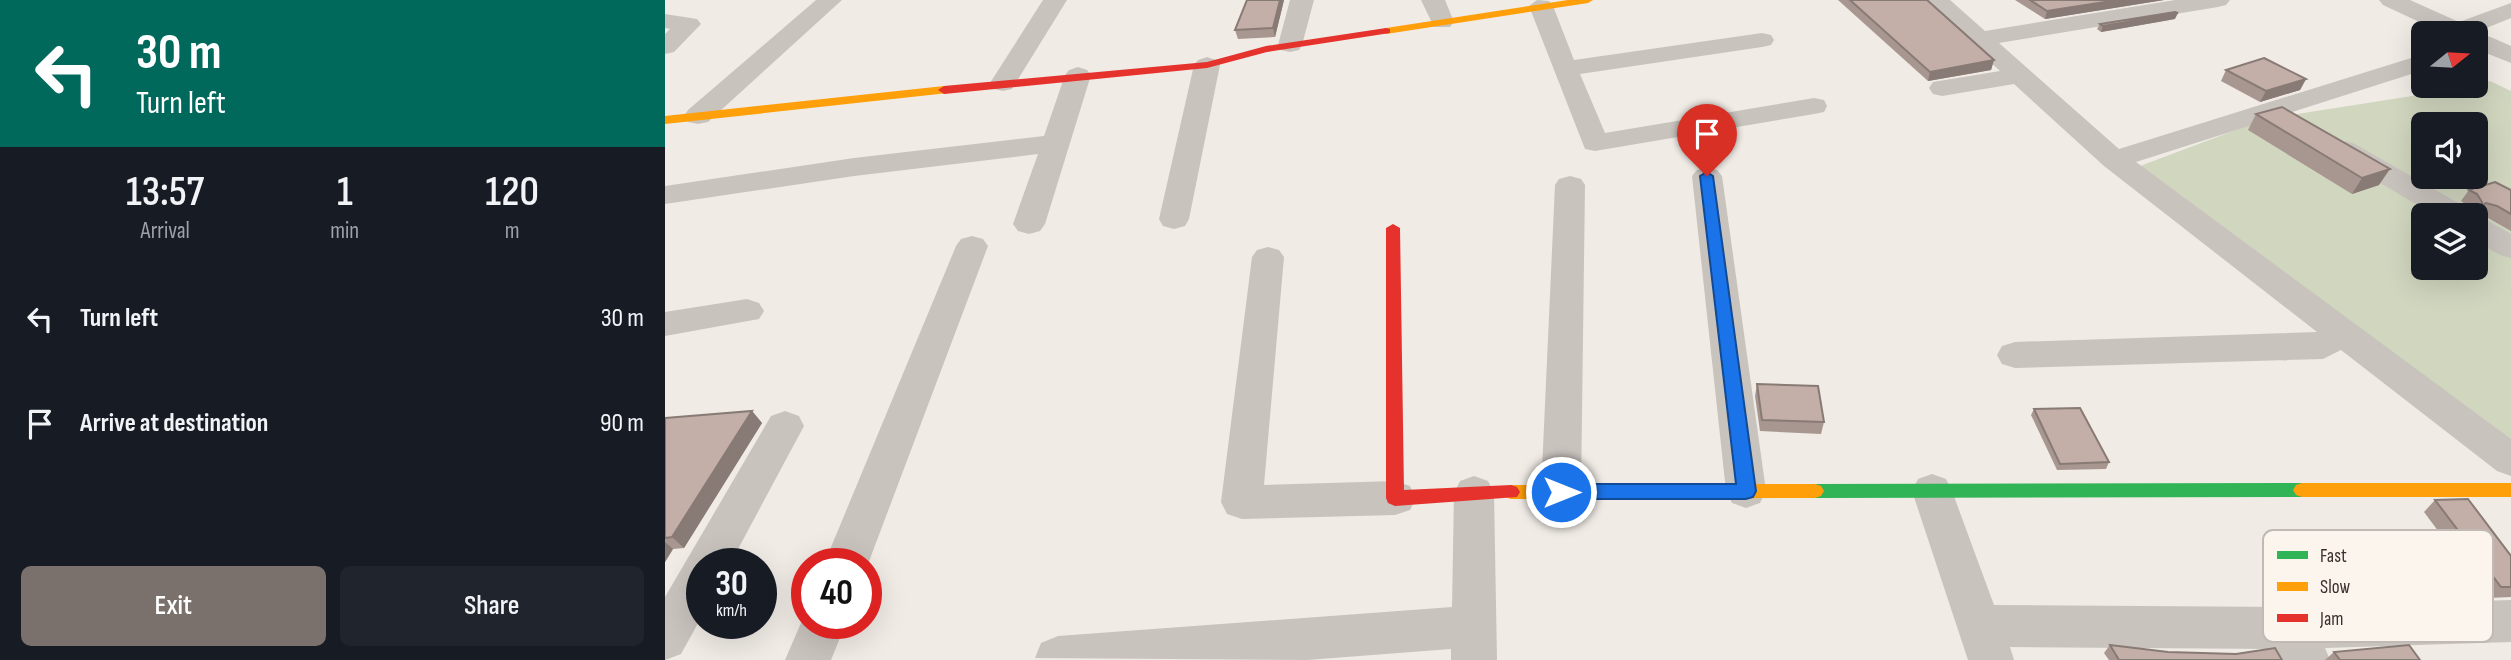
<!DOCTYPE html>
<html lang="en">
<head>
<meta charset="utf-8">
<style>
	body { margin:0; font-family:"Sofia Sans Condensed",sans-serif; background:#20242c; color:#f1f3f6; height:100vh; display:flex; flex-direction:column; font-size:26px; white-space:nowrap }
	* { box-sizing:border-box; margin:0 }
	p { font-size:23px; color:#9ea1a6 }
	.icon { flex:none; width:38px; height:38px; fill:none; stroke:currentColor; stroke-width:2; stroke-linecap:round; stroke-linejoin:round }
	.map { position:relative; flex:1; overflow:hidden }
	.sheet { display:flex; flex-direction:column; background:#171b24; width:665px }
	.sheet>* { flex:none }
	.banner { background:#00695c; color:#fff; overflow:hidden }
	.needle { width:46px; rotate:72deg }
	.fabs { position:absolute; left:1746px; top:21px; display:grid; gap:14px }
	.fabs a { display:grid; place-items:center; width:77px; height:77px; border-radius:10px; background:#171b24; box-shadow:0 7px 28px #0002; font-size:35px }
	.speed { position:absolute; left:21px; top:548px; display:flex; gap:14px; font-size:35px; font-weight:700; text-align:center }
	.speed>* { display:grid; place-content:center; width:91px; height:91px; border-radius:50%; background:#171b24; box-shadow:0 7px 28px #0002; line-height:1 }
	.speed small { font-size:18px; font-weight:400 }
	.speed .limit { border:10px solid #d22; background:#fff; color:#111 }
	.pin { position:absolute; display:grid; place-items:center; width:60px; height:60px; color:#fff; margin:-72px -30px; border-radius:50% 50% 50% 0; rotate:-45deg; box-shadow:0 0 7px #0007 }
	.pin .icon { rotate:45deg }
	.me { position:absolute; width:77px; margin:-38px; rotate:90deg; stroke-linejoin:round; filter:drop-shadow(0 0 5px #0008) }
	.turn { display:flex; align-items:center; gap:24px; height:147px; padding:0 21px; font-size:32px }
	.turn .icon { width:91px; height:91px; stroke-width:2.5 }
	.turn b { display:block; font-size:49px; line-height:60px }
	.eta { display:flex; justify-content:space-evenly; align-items:center; height:119px; text-align:center }
	.eta b { font-size:42px; font-weight:600; line-height:49px }
	.cta { display:flex; gap:14px; margin-top:auto; padding:14px 21px }
	.cta a { flex:1; height:80px; border-radius:10px; background:#7a716c; color:#fff; font-size:28px; font-weight:600; line-height:80px; text-align:center }
	.cta a+a { background:#20242c; color:#f1f3f6 }
	ul { padding:0; list-style:none }
	li { display:flex; align-items:center; gap:21px; height:105px; padding:0 21px }
	li div { flex:1 }
	li b { display:block; font-size:26px }
	li em { font-style:normal }
	main { display:flex; flex:1; min-height:0 }
	.map>svg:first-child { display:block }
</style>
</head>
<body>
<main>
<section class="sheet">
<div class="banner">
<div class="turn"><svg class="icon" aria-label="left" viewBox="0 0 24 24"><path d="M17 20v-9H6M10 6l-5 5 5 5"/></svg><div><b>30 m</b>Turn left</div></div>
</div>
<div class="eta">
<div><b>13:57</b><p>Arrival</p></div>
<div><b>1</b><p>min</p></div>
<div><b>120</b><p>m</p></div>
</div>
<ul>
<li><svg class="icon" aria-label="left" viewBox="0 0 24 24"><path d="M17 20v-9H6M10 6l-5 5 5 5"/></svg><div><b>Turn left</b></div><em>30 m</em></li>
<li><svg class="icon" aria-label="arrive" viewBox="0 0 24 24"><path d="M6 21V4h12l-3 4 3 4H6"/></svg><div><b>Arrive at destination</b></div><em>90 m</em></li>
</ul>
<div class="cta"><a>Exit</a><a>Share</a></div>
</section>
<div class="map">
<svg width="1846" height="660" viewBox="0 0 1846 660">
	<rect width="100%" height="100%" fill="#f0ebe5"/>
	<path fill="#d1d6bf" fill-rule="evenodd" d="M1825 81 1846 91V448L1475 166 1600 119 1811 86V83ZM1759 124H1811V177H1759ZM1759 215H1811V268H1759Z"/>
	<g fill="none" stroke-linecap="round" stroke-linejoin="round">
		<g fill="#c9c3be" fill-rule="evenodd">
			<path d="M151 0H177L43 122 33 124 23 122 19 116 23 110Z"/>
			<path d="M378 0H402L347 89 338 91 329 89 325 83Z"/>
			<path d="M625 0H649L637 45 634 50 625 52 616 50 613 45Z"/>
			<path d="M756 0H780L789 22 785 27H769Z"/>
			<path d="M872 0 884 1 888 6 909 60 1097 33 1106 35 1109 40 1106 45 1097 47 915 74 940 133 1149 98 1159 100 1162 106 1159 112 1149 114 930 151 920 149 864 6Z"/>
			<path d="M1259 0H1285L1320 31 1510 0H1565L1561 5 1553 7 1334 43 1454 149 1759 54V70L1471 162 1846 439V476L1832 471 1676 350 1658 359 1350 368 1337 364 1332 355 1337 346 1350 342 1652 332 1439 166 1349 84 1277 96 1268 94 1264 88 1268 82 1335 71Z"/>
			<path d="M1714 0H1745L1794 22 1846 3V18L1809 33C1822 34 1834 41 1846 46V63L1811 49V33H1778L1718 5Z"/>
			<path d="M0 14 32 19 36 24 9 52 0 54V34L5 29 0 28Z"/>
			<path d="M542 57 551 60 555 65 524 219 520 226 509 229 498 226 494 219 529 65 533 60Z"/>
			<path d="M413 67 422 70 426 75 380 224 375 231 364 234 353 231 348 224 373 154 189 176 0 204V186L189 158 379 136 400 75 404 70Z"/>
			<path d="M1680 141 1690 144 1802 208 1806 215H1769L1670 156 1666 150 1670 144Z"/>
			<path d="M1042 167 1052 170 1057 176 1101 491 1095 503 1081 508 1067 503 1061 491 1027 176 1032 170Z"/>
			<path d="M905 176 916 179 920 185 916 492 910 504 896 509 882 504 876 492 890 185 894 179Z"/>
			<path d="M1811 217 1822 220 1846 234V258L1835 255 1811 241Z"/>
			<path d="M307 236 318 239 323 246 203 564 201 567V564H159L291 246 296 239Z"/>
			<path d="M603 247 614 250 619 257 599 485 730 481 745 486 751 498 745 510 730 515 577 519 562 514 556 502 587 257 592 250Z"/>
			<path d="M82 299 94 303 99 311 94 319 0 336V312Z"/>
			<path d="M120 411 134 416 139 426 65 564H37V616L16 654 0 660V597L106 416Z"/>
			<path d="M1267 474 1281 479 1287 491 1329 605 1622 607 1846 600V642L1660 648 1665 660H1616L1609 649 1345 647 1349 660H1303L1247 491 1253 479Z"/>
			<path d="M809 476 823 481 829 493 832 660H786V649L642 660 370 658 376 643 393 636 787 607 789 493 795 481Z"/>
			<path d="M142 609V623H181L166 660H120Z"/>
		</g>
		<path fill="#30b455" fill-rule="evenodd" d="M1637 483 1643 485 1646 490 1643 495 1637 497 1150 498 1144 496 1141 491 1144 486 1150 484Z"/>
		<g fill="#ff9f0a" fill-rule="evenodd">
			<path d="M903 0H928L923 3 721 34 716 31 721 28Z"/>
			<path d="M279 86 283 87V93L0 124V116Z"/>
			<path d="M1637 483H1846V497H1637L1631 495 1628 490 1631 485Z"/>
			<path d="M1150 484 1156 486 1159 491 1156 496 1150 498 846 499 840 497 837 492 840 487 846 485Z"/>
		</g>
		<g fill="#e5322d" fill-rule="evenodd">
			<path d="M721 28 725 29V33L602 52 542 68 279 94 273 90 279 86 542 62 601 46Z"/>
			<path d="M728 224 735 228 739 490 846 485 852 487 855 492 852 497 730 506 723 503 721 498V228Z"/>
		</g>
	</g>
	<g fill="#a89690">
		<path d="M619 0 610 37 573 39 570 30Z"/>
		<path d="M1173 0H1262L1329 60 1326 70 1263 81Z"/>
		<path d="M1350 0H1499L1380 19Z"/>
		<path d="M1510 19 1436 32 1432 29 1435 24Z"/>
		<path d="M1561 70 1641 79 1635 90 1595 102 1556 81Z"/>
		<path d="M1591 114 1714 185 1687 194 1583 130Z"/>
		<path d="M1804 190H1846V231L1823 218 1815 215 1811 220V215H1801L1805 209 1803 206 1796 201Z"/>
		<path d="M1092 384 1159 422 1156 434 1095 431 1090 396Z"/>
		<path d="M1369 409 1444 462 1441 469 1392 470 1366 415Z"/>
		<path d="M87 411 97 423 19 548 8 549 0 562V418Z"/>
		<path d="M1770 500 1846 556V597L1823 598 1759 512Z"/>
		<path d="M1445 645 1503 652 1617 660H1444L1439 653Z"/>
		<path d="M1669 652 1755 660H1660Z"/>
	</g>
	<g fill="#887a75">
		<path d="M615 0H619L610 37 608 28Z"/>
		<path d="M1453 0H1499L1380 19 1382 11Z"/>
		<path d="M1513 13 1510 19 1436 32 1438 26Z"/>
		<path d="M1329 60 1326 70 1263 81 1265 72Z"/>
		<path d="M1641 79 1635 90 1595 102 1601 91Z"/>
		<path d="M1725 169 1714 185 1687 194 1697 178Z"/>
		<path d="M87 411 97 423 19 548 7 537Z"/>
		<path d="M0 542 8 549 0 562Z"/>
	</g>
	<g fill="#c3afa7" stroke="#887a75" stroke-width="2">
		<path d="M582 0H615L608 28 570 30Z"/>
		<path d="M1185 0H1262L1329 60 1265 72Z"/>
		<path d="M1365 0H1453L1382 11Z"/>
		<path d="M1510 12 1513 13 1438 26 1435 24Z"/>
		<path d="M1599 58 1641 79 1601 91 1561 70Z"/>
		<path d="M1617 107 1725 169 1697 178 1591 114Z"/>
		<path d="M1830 182 1846 190V214L1832 206 1821 203 1817 205V212L1808 206 1817 205V202L1812 194 1804 190Z"/>
		<path d="M1092 384 1153 386 1159 422 1097 420Z"/>
		<path d="M1415 408 1444 462 1395 464 1369 409Z"/>
		<path d="M87 411 7 537 0 538V418Z"/>
		<path d="M1803 499 1846 556V587H1836L1770 500Z"/>
		<path d="M1445 645 1503 652 1571 654 1610 648 1617 660H1454Z"/>
		<path d="M1744 645 1755 660H1675L1669 652Z"/>
	</g>
	<path fill="#1a73e8" stroke="#114b97" stroke-width="2" d="M1042 172 1048 176 1091 491 1088 497 1081 499H896L889 497 887 492 889 486 896 484H1071L1035 176Z"/>
	<rect x="1598" y="530" width="230" height="112" rx="10" fill="#fbf5ee" stroke="#c1bab4" stroke-width="2"/>
	<rect x="1612" y="551" width="31" height="8" fill="#30b455"/>
	<rect x="1612" y="582" width="31" height="9" fill="#ff9f0a"/>
	<rect x="1612" y="614" width="31" height="8" fill="#e5322d"/>
	<g font-size="19" fill="#3b302b">
		<text x="1655" y="562">Fast</text>
		<text x="1655" y="593">Slow</text>
		<text x="1655" y="625">Jam</text>
	</g>
</svg>
<div class="fabs">
<a><svg class="needle" viewBox="-14 -14 28 28"><path d="M0-13l5 13h-10z" fill="#e53935"/><path d="M0 13l5-13h-10z" fill="#9ea1a6"/></svg></a>
<a><svg class="icon" aria-label="sound" viewBox="0 0 24 24"><path d="M4 9h4l5-4v14l-5-4H4zM17 9q2 3 0 6"/></svg></a>
<a><svg class="icon" aria-label="layers" viewBox="0 0 24 24"><path d="M12 4l9 5-9 5-9-5zM3 14l9 5 9-5"/></svg></a>
</div>
<div class="speed"><div>30<small>km/h</small></div><div class="limit">40</div></div>
<div class="pin" style="left:1042px;top:176px;background:#d93025"><svg class="icon" aria-label="arrive" viewBox="0 0 24 24"><path d="M6 21V4h12l-3 4 3 4H6"/></svg></div>
<svg class="me" style="left:896px;top:492px" viewBox="-20 -20 40 40"><circle r="17" fill="#1a73e8" stroke="#fff" stroke-width="3"/><path d="M0-11L8 9 0 5-8 9z" fill="#fff"/></svg>
</div>
</main>
</body>
</html>
